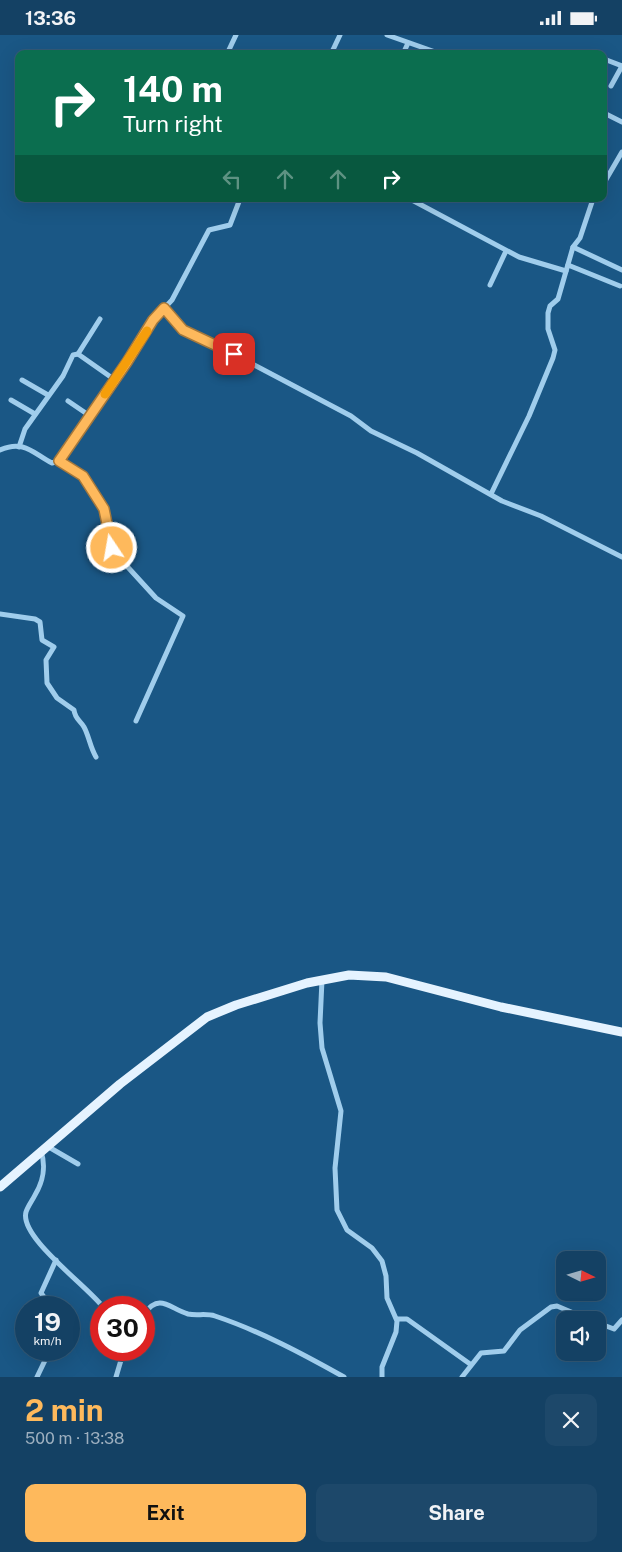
<!DOCTYPE html>
<html lang="en">
<head>
<meta charset="utf-8">
<style>
	body { margin:0; font-family:"Public Sans",sans-serif; background:#1d486a; color:#f1f3f6; height:100vh; display:flex; flex-direction:column; font-size:19px; white-space:nowrap }
	* { box-sizing:border-box; margin:0 }
	p { font-size:16px; color:#9dafbf }
	.icon { flex:none; width:28px; height:28px; fill:none; stroke:currentColor; stroke-width:2; stroke-linecap:round; stroke-linejoin:round }
	.map { position:relative; height:1342px; overflow:hidden }
	.side { display:flex; flex-direction:column; background:#144164; flex:1 }
	.side>* { flex:none }
	.banner { position:absolute; left:15px; top:15px; width:592px; height:152px; border-radius:10px; box-shadow:0 5px 20px #0002,0 0 0 1px #335a78; background:#0b6e4f; color:#fff; overflow:hidden }
	.needle { width:32px; rotate:95deg }
	.fabs { position:absolute; left:556px; top:1216px; display:grid; gap:10px }
	.fabs a { display:grid; place-items:center; width:50px; height:50px; border-radius:10px; background:#144164; box-shadow:0 5px 20px #0002,0 0 0 1px #335a78; font-size:25px }
	.speed { position:absolute; left:15px; top:1261px; display:flex; gap:10px; font-size:25px; font-weight:700; text-align:center }
	.speed>* { display:grid; place-content:center; width:65px; height:65px; border-radius:50%; background:#144164; box-shadow:0 5px 20px #0002,0 0 0 1px #335a78; line-height:1 }
	.speed small { font-size:12px; font-weight:400 }
	.speed .limit { border:8px solid #d22; background:#fff; color:#111 }
	.pin { position:absolute; display:grid; place-items:center; width:42px; height:42px; color:#fff; margin:-21px; border-radius:10px; box-shadow:0 2px 8px #0006 }
	.me { position:absolute; width:55px; margin:-28px; rotate:348deg; stroke-linejoin:round; filter:drop-shadow(0 0 4px #0008) }
	.turn { display:flex; align-items:center; gap:18px; height:105px; padding:0 25px; font-size:22px }
	.turn .icon { width:65px; height:65px; stroke-width:2.5 }
	.turn b { display:block; font-size:35px; line-height:42px }
	.lanes { display:flex; align-items:center; height:48px; padding:0 25px; background:#0003; justify-content:center; gap:25px; direction:ltr }
	.lanes .off { opacity:.35 }
	.round { display:grid; place-items:center; flex:none; width:52px; height:52px; border-radius:10px; background:#1d486a }
	.summary { display:flex; align-items:center; justify-content:space-between; height:85px; padding:0 25px }
	h1 { font-size:30px; font-weight:700; line-height:38px; color:#feb95c }
	.primary-button { display:flex; gap:10px; margin-top:auto; padding:10px 25px }
	.primary-button a { flex:1; height:58px; border-radius:10px; background:#feb95c; color:#111; font-size:20px; font-weight:700; line-height:58px; text-align:center }
	.primary-button a+a { background:#1d486a; color:#f1f3f6 }
	.status { display:flex; justify-content:space-between; align-items:center; height:35px; padding:0 25px; background:#144164; direction:ltr }
	.status svg { height:14px; fill:currentColor }
	.map>svg:first-child { display:block }
</style>
</head>
<body>
<div class="status"><b>13:36</b><svg viewBox="0 0 49 12"><path d="M0 12V9h3v3zM5 12V6h3v6zM10 12V3h3v9zM15 12V0h3v12zM26 1h20v11H26zM47 4h2v5h-2z"/></svg></div>
<div class="map">
<svg width="622" height="1342" viewBox="0 0 622 1342">
	<rect width="100%" height="100%" fill="#1a5785"/>
	<g fill="none" stroke-linecap="round" stroke-linejoin="round">
		<g stroke="#a0cdec" stroke-width="5">
			<path d="M387 0 441 19"/>
			<path d="M227 19 236 0"/>
			<path d="M331 19 340 0"/>
			<path d="M403 19 408 8"/>
			<path d="M604 24 622 31"/>
			<path d="M611 51 622 31"/>
			<path d="M604 78 622 87"/>
			<path d="M604 148 622 117"/>
			<path d="M410 164 519 222 566 236"/>
			<path d="M573 212 622 235"/>
			<path d="M568 230 620 251"/>
			<path d="M490 250 506 216"/>
			<path d="M164 273 179 291 188 298 220 312 351 381 371 396 417 418 502 466 541 481 622 522"/>
			<path d="M78 319 115 345"/>
			<path d="M22 345 48 360"/>
			<path d="M11 365 35 379"/>
			<path d="M68 366 90 381"/>
			<path d="M19 412 25 394 63 341 73 320 78 319 100 284"/>
			<path d="M0 415C24 404 34 419 52 428L59 426 134 317 153 285 172 265 209 195 230 190 240 164"/>
			<path d="M59 426 83 441 104 474 114 517 156 563 183 581 136 686"/>
			<path d="M491 459 529 381 553 323 555 315 548 294V278L550 271 558 264 573 212 580 203 593 164"/>
			<path d="M0 579 35 584 40 587 42 605 54 612 46 625 47 648 57 663 74 675C75 684 80 685 84 692 89 701 90 712 96 722"/>
			<path d="M322 945 320 988 322 1013 341 1076 335 1133 337 1175 347 1195 372 1213 382 1226 386 1241 387 1263 397 1286 396 1297 382 1332V1342"/>
			<path d="M47 1111 78 1129"/>
			<path d="M41 1116C46 1131 43 1147 35 1160 32 1166 28 1171 26 1177 19 1202 86 1250 103 1272"/>
			<path d="M56 1225 41 1258 44 1262 60 1269 61 1272"/>
			<path d="M144 1279C160 1257 170 1274 188 1279 197 1281 206 1278 215 1281 260 1296 303 1319 344 1342"/>
			<path d="M397 1284H407L470 1329"/>
			<path d="M598 1288 614 1294 622 1285"/>
			<path d="M37 1342 50 1315"/>
			<path d="M116 1342 124 1315"/>
			<path d="M462 1342 481 1318 504 1316 520 1295 551 1272 557 1271 590 1285"/>
		</g>
		<path stroke="#e5f3ff" stroke-width="9" d="M0 1152 120 1049 207 982 236 970 307 948 349 940 386 942 501 972 622 997"/>
	</g>
	<g fill="none" stroke-linecap="round" stroke-linejoin="round">
		<g stroke="#a5783c" stroke-width="12">
			<path id="route" d="M112 513 104 474 83 441 59 426 127 327 153 285 164 273 183 295 234 319"/>
		</g>
		<use href="#route" stroke="#feb95c" stroke-width="9"/>
		<path stroke="#f59e0b" stroke-width="9" d="M105 359 147 296"/>
	</g>
</svg>
<div class="fabs">
<a><svg class="needle" viewBox="-14 -14 28 28"><path d="M0-13l5 13h-10z" fill="#e53935"/><path d="M0 13l5-13h-10z" fill="#9dafbf"/></svg></a>
<a><svg class="icon" aria-label="sound" viewBox="0 0 24 24"><path d="M4 9h4l5-4v14l-5-4H4zM17 9q2 3 0 6"/></svg></a>
</div>
<div class="speed"><div>19<small>km/h</small></div><div class="limit">30</div></div>
<div class="pin" style="left:234px;top:319px;background:#d93025"><svg class="icon" aria-label="arrive" viewBox="0 0 24 24"><path d="M6 21V4h12l-3 4 3 4H6"/></svg></div>
<svg class="me" style="left:112px;top:513px" viewBox="-20 -20 40 40"><circle r="17" fill="#feb95c" stroke="#fff" stroke-width="3"/><path d="M0-11L8 9 0 5-8 9z" fill="#fff"/></svg>
<div class="banner">
<div class="turn"><svg class="icon" aria-label="right" viewBox="0 0 24 24"><path d="M7 20v-9h11M14 6l5 5-5 5"/></svg><div><b>140 m</b>Turn right</div></div>
<div class="lanes"><svg class="icon off" aria-label="left" viewBox="0 0 24 24"><path d="M17 20v-9H6M10 6l-5 5 5 5"/></svg><svg class="icon off" aria-label="ahead" viewBox="0 0 24 24"><path d="M12 20V5M6 11l6-6 6 6"/></svg><svg class="icon off" aria-label="ahead" viewBox="0 0 24 24"><path d="M12 20V5M6 11l6-6 6 6"/></svg><svg class="icon" aria-label="right" viewBox="0 0 24 24"><path d="M7 20v-9h11M14 6l5 5-5 5"/></svg></div>
</div>
</div>
<section class="side">
<div class="summary"><div><h1>2 min</h1><p>500 m · 13:38</p></div><a class="round"><svg class="icon" aria-label="close" viewBox="0 0 24 24"><path d="M6 6l12 12M18 6L6 18"/></svg></a></div>
<div class="primary-button"><a>Exit</a><a>Share</a></div>
</section>
</body>
</html>
